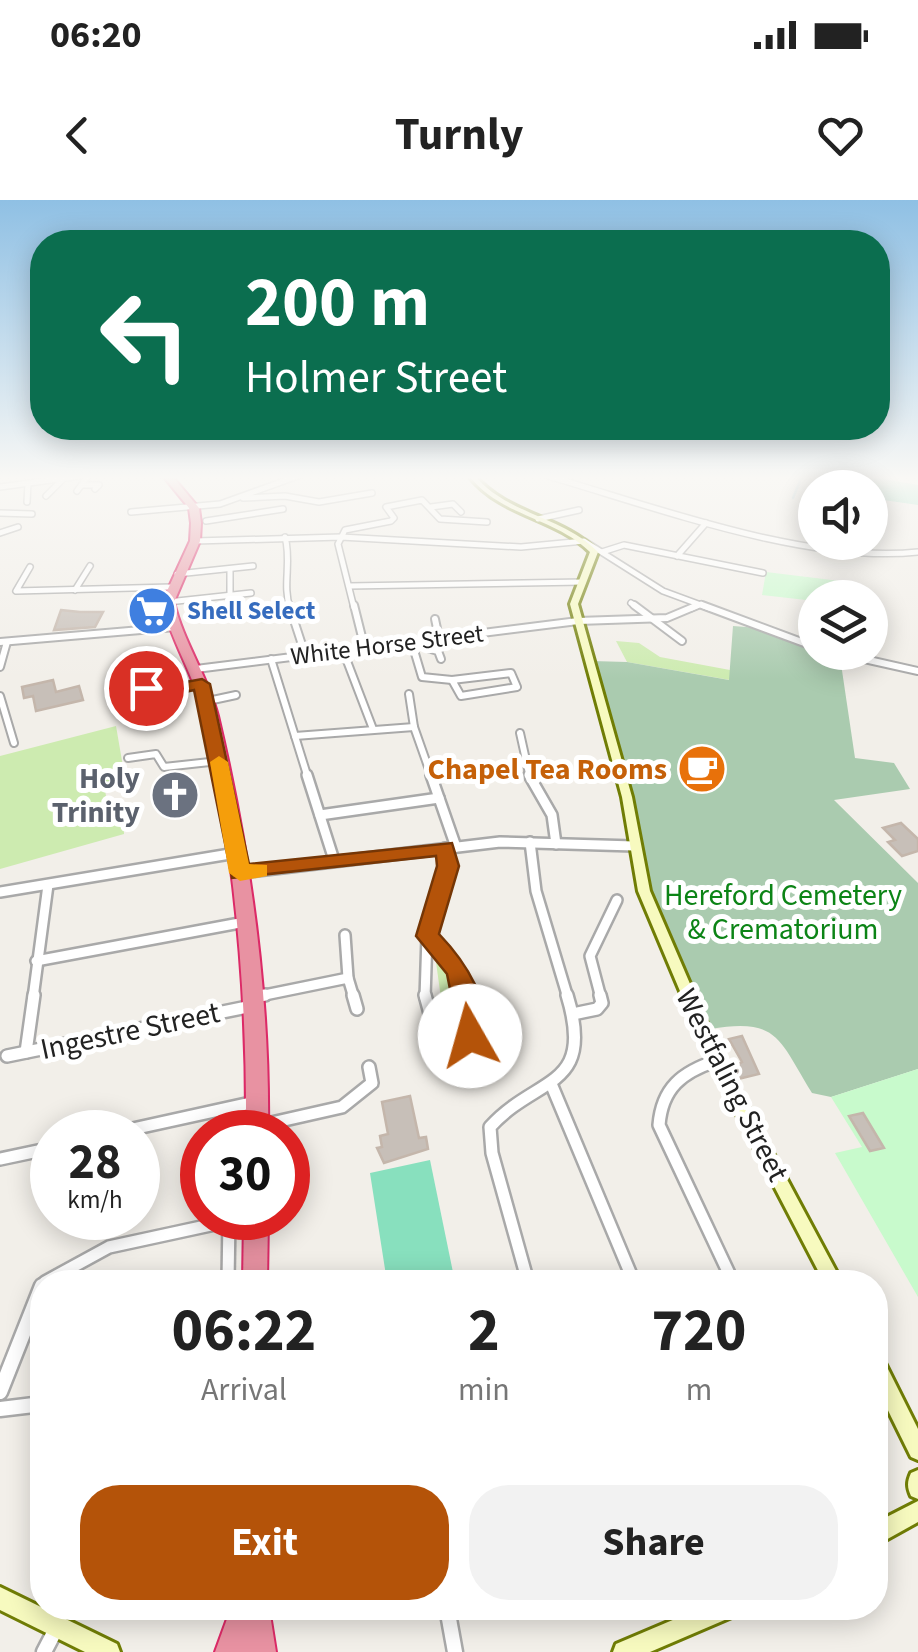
<!DOCTYPE html>
<html lang="en">
<head>
<meta charset="utf-8">
<style>
	body { margin:0; font-family:"Source Sans 3",sans-serif; background:#f2f2f2; color:#222; height:100vh; display:flex; flex-direction:column; font-size:38px; white-space:nowrap }
	* { box-sizing:border-box; margin:0 }
	p { font-size:32px; color:#767676 }
	.icon { flex:none; width:55px; height:55px; fill:none; stroke:currentColor; stroke-width:2; stroke-linecap:round; stroke-linejoin:round }
	.map { position:relative; flex:1; overflow:hidden }
	.panel { position:absolute; left:30px; top:1070px; width:858px; height:350px; display:flex; flex-direction:column; background:#fff; border-radius:40px; box-shadow:0 5px 25px #0003 }
	.panel>* { flex:none }
	.banner { position:absolute; left:30px; top:30px; width:860px; height:210px; border-radius:40px; box-shadow:0 5px 25px #0003; background:#0b6e4f; color:#fff; overflow:hidden }
	.buttons { position:absolute; left:798px; top:270px; display:grid; gap:20px }
	.buttons a { display:grid; place-items:center; width:90px; height:90px; border-radius:50%; background:#fff; box-shadow:0 5px 25px #0003; font-size:50px }
	.speed { position:absolute; left:30px; top:910px; display:flex; gap:20px; font-size:50px; font-weight:700; text-align:center }
	.speed>* { display:grid; place-content:center; width:130px; height:130px; border-radius:50%; background:#fff; box-shadow:0 5px 25px #0003; line-height:1 }
	.speed small { font-size:25px; font-weight:400 }
	.speed .limit { border:15px solid #d22; background:#fff; color:#111 }
	.pin { position:absolute; display:grid; place-items:center; width:85px; height:85px; color:#fff; margin:-42px; border:5px solid #fff; border-radius:50%; box-shadow:0 2px 10px #0007 }
	.me { position:absolute; width:110px; margin:-55px; rotate:353deg; stroke-linejoin:round; filter:drop-shadow(0 0 8px #0008) }
	.turn { display:flex; align-items:center; gap:35px; height:210px; padding:0 50px; font-size:45px }
	.turn .icon { width:130px; height:130px; stroke-width:2.5 }
	.turn b { display:block; font-size:70px; line-height:85px }
	.eta { display:flex; justify-content:space-evenly; align-items:center; height:170px; text-align:center }
	.eta b { font-size:60px; font-weight:700; line-height:70px }
	.action { display:flex; gap:20px; margin-top:auto; padding:20px 50px }
	.action a { flex:1; height:115px; border-radius:40px; background:#b45309; color:#fff; font-size:40px; font-weight:700; line-height:115px; text-align:center }
	.action a+a { background:#f2f2f2; color:#222 }
	.status { display:flex; justify-content:space-between; align-items:center; height:70px; padding:0 50px; background:#fff; direction:ltr }
	.status svg { height:28px; fill:currentColor }
	header { display:flex; justify-content:space-between; align-items:center; height:130px; padding:0 50px; background:#fff; font-size:45px; font-weight:700 }
	.map>svg:first-child { display:block }
</style>
</head>
<body>
<div class="status"><b>06:20</b><svg viewBox="0 0 49 12"><path d="M0 12V9h3v3zM5 12V6h3v6zM10 12V3h3v9zM15 12V0h3v12zM26 1h20v11H26zM47 4h2v5h-2z"/></svg></div>
<header><svg class="icon" aria-label="back" viewBox="0 0 24 24"><path d="M15 5l-7 7 7 7"/></svg>Turnly<svg class="icon" aria-label="heart" viewBox="0 0 24 24"><path d="M12 20l-8-8c-3-5 5-10 8-4 3-6 11-1 8 4z"/></svg></header>
<div class="map">
<svg width="918" height="1452" viewBox="0 0 918 1452">
	<rect width="100%" height="100%" fill="#f2efe9"/>
	<g fill="#cdebb0">
		<path d="M616 441 639 443 660 457 730 470V480L627 462Z"/>
		<path d="M116 526 126 584 105 590 109 614 123 611 124 634 0 669V556Z"/>
		<path d="M435 755C458 778 458 800 459 831L445 827Z"/>
	</g>
	<path fill="#aacbaf" d="M733 426 759 428 815 452 840 457 855 558 894 563 910 589 834 600 918 683V869L831 897 812 893C779 840 779 817 710 829L654 698 642 656 635 602 592 461 627 462 729 480Z"/>
	<g fill="#c8facc">
		<path d="M766 372 840 381 858 393 857 397 815 401 762 395Z"/>
		<path d="M918 869V1097L835 953 862 947 831 897Z"/>
	</g>
	<g fill="#88e0be">
		<path d="M821 276H866L918 285V305L870 298V288L824 287 818 282Z"/>
		<path d="M430 960 455 1082H387L370 973Z"/>
	</g>
	<g fill="none" stroke-linecap="round" stroke-linejoin="round">
		<path stroke="#aad3df" stroke-width="2.5" d="M793 298 802 276"/>
	</g>
	<g fill="#c7bfb8" stroke="#c4b6ab" stroke-width="2.5">
		<path d="M61 410 80 412H103L95 427 54 430Z"/>
		<path d="M53 480 56 492 79 486 83 500 36 511 33 496 24 498 22 487Z"/>
		<path d="M177 578 179 584 184 583 189 606 167 611 161 584Z"/>
		<path d="M901 623 918 639V651L902 656 888 642 895 640 883 628Z"/>
		<path d="M742 836 759 874 738 879 732 868 742 862 729 839Z"/>
		<path d="M410 896 419 938 426 937 428 949 384 963 377 948 382 947 380 936 388 934 382 902Z"/>
		<path d="M863 913 884 948 870 951 849 916Z"/>
	</g>
	<g fill="none" stroke-linecap="round" stroke-linejoin="round">
		<g stroke="#a9a9a9" stroke-width="8">
			<g id="street-far4">
				<path d="M548 276C655 307 808 364 918 352"/>
				<path d="M82 285H99L95 289"/>
				<path d="M0 287 80 276"/>
				<path d="M77 291 88 276"/>
				<path d="M46 296 62 280"/>
				<path d="M243 298 285 296 319 302 372 293"/>
				<path d="M27 302 28 283"/>
				<path d="M431 307 453 304 461 312"/>
				<path d="M131 312 220 304 298 276"/>
				<path d="M0 313 32 314"/>
				<path d="M538 319 579 310"/>
				<path d="M206 321 283 309"/>
				<path d="M0 333 18 327"/>
				<path d="M285 337C292 361 282 385 290 408"/>
				<path d="M195 341 341 337 521 347 584 341 663 391 709 408"/>
				<path d="M602 352 624 345 763 373"/>
				<path d="M677 356 706 323"/>
				<path d="M30 367 16 391 171 387"/>
				<path d="M230 369V395"/>
				<path d="M177 374 253 366"/>
				<path d="M349 386 583 382"/>
				<path d="M75 390 90 366"/>
				<path d="M168 402 251 393"/>
				<path d="M631 403 638 408"/>
				<path d="M354 408 338 344 345 330 391 321 394 318 386 307 422 300 440 319 487 322"/>
				<path d="M692 408 701 404"/>
			</g>
		</g>
		<g stroke="#a9a9a9" stroke-width="10">
			<g id="street-far3">
				<path d="M289 405 305 454"/>
				<path d="M354 405 364 445"/>
				<path d="M634 405 682 441"/>
				<path d="M702 405 815 447"/>
				<path d="M435 419 439 438"/>
				<path d="M425 439 427 448 438 451 441 459"/>
				<path d="M411 440 422 477 452 480"/>
				<path d="M0 442 176 427"/>
				<path d="M342 448 373 529"/>
				<path d="M833 452 918 471"/>
				<path d="M127 458 135 479 153 491 201 483"/>
				<path d="M271 459 308 578"/>
				<path d="M0 467 7 442"/>
				<path d="M196 469 578 421 667 418 698 405"/>
				<path d="M511 473 517 487 461 496 452 480Z"/>
				<path d="M409 494 414 527 432 578"/>
				<path d="M0 496 14 543"/>
				<path d="M208 501 236 495"/>
				<path d="M520 533 530 578"/>
				<path d="M295 536 414 527"/>
				<path d="M128 558 156 554 164 567 219 561"/>
			</g>
		</g>
		<g stroke="#a9a9a9" stroke-width="14">
			<g id="street-far2">
				<path d="M307 575 334 660"/>
				<path d="M431 575 456 647"/>
				<path d="M529 575 552 615 556 644"/>
				<path d="M320 615 439 598"/>
				<path d="M530 642 536 691 568 798"/>
				<path d="M240 673 500 642 634 646"/>
				<path d="M0 692 236 653"/>
				<path d="M345 735 348 778"/>
				<path d="M427 736 454 769 466 798"/>
				<path d="M427 736 445 681V648"/>
				<path d="M36 761 245 722"/>
				<path d="M255 797 348 778 354 798"/>
				<path d="M33 798 48 685"/>
				<path d="M425 798 427 736"/>
				<path d="M601 798 590 756 617 700"/>
			</g>
		</g>
		<g stroke="#a9a9a9" stroke-width="16">
			<g id="street-far1">
				<path d="M353 795 357 809"/>
				<path d="M425 795 435 832 458 846 470 836 465 795"/>
				<path d="M255 797 265 795"/>
				<path d="M573 814 597 809 602 803 600 795"/>
				<path d="M26 852 34 795"/>
				<path d="M7 856 252 806"/>
				<path d="M716 861C682 872 662 888 659 925L733 1082"/>
				<path d="M552 886 634 1082"/>
				<path d="M258 926 342 907 372 883 369 867"/>
				<path d="M119 932 255 902"/>
				<path d="M0 959 52 948"/>
				<path d="M45 1082 109 1047 229 1021"/>
				<path d="M228 1082 229 1018"/>
				<path d="M528 1082 492 953 490 927C537 875 596 890 567 795"/>
			</g>
		</g>
		<g stroke="#a9a9a9" stroke-width="19">
			<g id="street">
				<path d="M0 1192 42 1086"/>
				<path d="M0 1209 42 1204"/>
				<path d="M447 1408 455 1452"/>
				<path d="M44 1452 57 1427"/>
			</g>
		</g>
		<g stroke="#707d05" stroke-width="6">
			<g id="secondary">
				<path d="M469 276H475C508 315 563 316 598 352L578 404 632 597 650 691 722 858 842 1082H824L711 865 638 691 622 597 570 404 590 352C554 317 502 317 469 276Z"/>
				<path d="M875 1155 882 1157 918 1229V1260L911 1257 875 1184Z"/>
				<path d="M918 1270V1299L911 1296C907 1287 907 1282 911 1273Z"/>
				<path d="M918 1301V1322L875 1346V1323Z"/>
				<path d="M0 1387 117 1444 120 1452H85L0 1410Z"/>
				<path d="M701 1408H737L734 1416 650 1452H613L616 1444Z"/>
			</g>
		</g>
		<g stroke="#dc2a67" stroke-width="4">
			<g id="highway">
				<path d="M163 276H172L199 308 201 323 200 341 174 402C183 442 208 476 218 516 250 651 270 794 268 932H246C247 793 235 652 204 516 195 476 171 442 162 402L190 341 191 323 189 308Z"/>
				<path d="M244 1018H268L267 1082H243Z"/>
				<path d="M231 1408H269L276 1452H215Z"/>
			</g>
		</g>
		<use href="#street-far4" stroke="#fff" stroke-width="5"/>
		<use href="#street-far3" stroke="#fff" stroke-width="6"/>
		<use href="#street-far2" stroke="#fff" stroke-width="9"/>
		<use href="#street-far1" stroke="#fff" stroke-width="11"/>
		<use href="#street" stroke="#fff" stroke-width="14"/>
		<use href="#secondary" fill="#f7fabf" fill-rule="evenodd"/>
		<use href="#highway" fill="#e892a2" fill-rule="evenodd"/>
	</g>
	<linearGradient id="sky" x2="0" y2="1"><stop stop-color="#8fc0e4"/><stop offset="0.58" stop-color="#f9f8f5"/><stop offset="1" stop-color="#f9f8f5" stop-opacity="0"/></linearGradient>
	<rect width="918" height="479" fill="url(#sky)"/>
	<path fill="#b45309" stroke="#753606" stroke-width="2.5" d="M202 479 210 484 249 664 452 643 459 666 439 734C463 759 497 806 479 844H461L447 774 416 736 437 666 436 656 232 678 194 490 164 497 138 488 146 483 164 486Z"/>
	<path fill="#f59e0b" d="M219 556 228 562 249 664 267 665V676L240 681 229 673 210 562Z"/>
	<defs>
		<g id="supermarket-disc" transform="scale(2.5)"><circle r="9.5" fill="#3f7fe0" stroke="#fff"/><path d="M-6-5.5h2.5l.6 2H6L4.5 2H-2.5L-4.4-4H-6ZM-1.5 3.2a1.3 1.3 0 1 0 .1 0ZM3 3.2a1.3 1.3 0 1 0 .1 0Z" fill="#fff"/></g>
		<g id="cafe-disc" transform="scale(2.5)"><circle r="9.5" fill="#e8710a" stroke="#fff"/><path d="M-5.5-4.5H6V0H3Q3 3.5 0 3.5H-2.5Q-5.5 3.5-5.5 0ZM3-3.2v2h1.7v-2ZM-6 4.5H4V6H-6Z" fill="#fff"/></g>
		<g id="church-disc" transform="scale(2.5)"><circle r="9.5" fill="#6b7280" stroke="#fff"/><path d="M-1.2-6h2.4v3.5h3.3v2.4h-3.3V6h-2.4V-.1h-3.3v-2.4h3.3Z" fill="#fff"/></g>
	</defs>
	<g fill-rule="evenodd">
		<use href="#supermarket-disc" x="152" y="411"/>
		<use href="#cafe-disc" x="702" y="569"/>
		<use href="#church-disc" x="175" y="595"/>
	</g>
	<g text-anchor="middle" dominant-baseline="central" stroke-width="10" stroke-linejoin="round" paint-order="stroke">
		<g font-size="25" font-weight="bold" fill="#366cbe" stroke="#fff" text-anchor="start">
			<text x="187" y="411">Shell Select</text>
		</g>
		<g font-size="25" fill="#222" stroke="#fff">
			<text transform="translate(387 445) rotate(-7)">White Horse Street</text>
		</g>
		<g font-size="30" font-weight="bold" fill="#c56008" stroke="#fff" text-anchor="end">
			<text x="667" y="569">Chapel Tea Rooms</text>
		</g>
		<g font-size="30" font-weight="bold" fill="#5b616d" stroke="#fff" text-anchor="end">
			<text x="140" y="578">Holy<tspan x="140" dy="34">Trinity</tspan></text>
		</g>
		<g font-size="30" fill="#0c8416" stroke="#fff">
			<text x="783" y="695">Hereford Cemetery<tspan x="783" dy="34">&amp; Crematorium</tspan></text>
		</g>
		<g font-size="30" fill="#222" stroke="#fff">
			<text transform="translate(130 831) rotate(-12)">Ingestre Street</text>
			<text transform="translate(732 885) rotate(63)">Westfaling Street</text>
		</g>
	</g>
</svg>
<div class="buttons">
<a><svg class="icon" aria-label="sound" viewBox="0 0 24 24"><path d="M4 9h4l5-4v14l-5-4H4zM17 9q2 3 0 6"/></svg></a>
<a><svg class="icon" aria-label="layers" viewBox="0 0 24 24"><path d="M12 4l9 5-9 5-9-5zM3 14l9 5 9-5"/></svg></a>
</div>
<div class="speed"><div>28<small>km/h</small></div><div class="limit">30</div></div>
<div class="pin" style="left:146px;top:488px;background:#d93025"><svg class="icon" aria-label="arrive" viewBox="0 0 24 24"><path d="M6 21V4h12l-3 4 3 4H6"/></svg></div>
<svg class="me" style="left:470px;top:836px" viewBox="-20 -20 40 40"><circle r="19" fill="#fff"/><path d="M0-13L10 11 0 6-10 11z" fill="#b45309"/></svg>
<div class="banner">
<div class="turn"><svg class="icon" aria-label="left" viewBox="0 0 24 24"><path d="M17 20v-9H6M10 6l-5 5 5 5"/></svg><div><b>200 m</b>Holmer Street</div></div>
</div>
<section class="panel">
<div class="eta">
<div><b>06:22</b><p>Arrival</p></div>
<div><b>2</b><p>min</p></div>
<div><b>720</b><p>m</p></div>
</div>
<div class="action"><a>Exit</a><a>Share</a></div>
</section>
</div>
</body>
</html>
